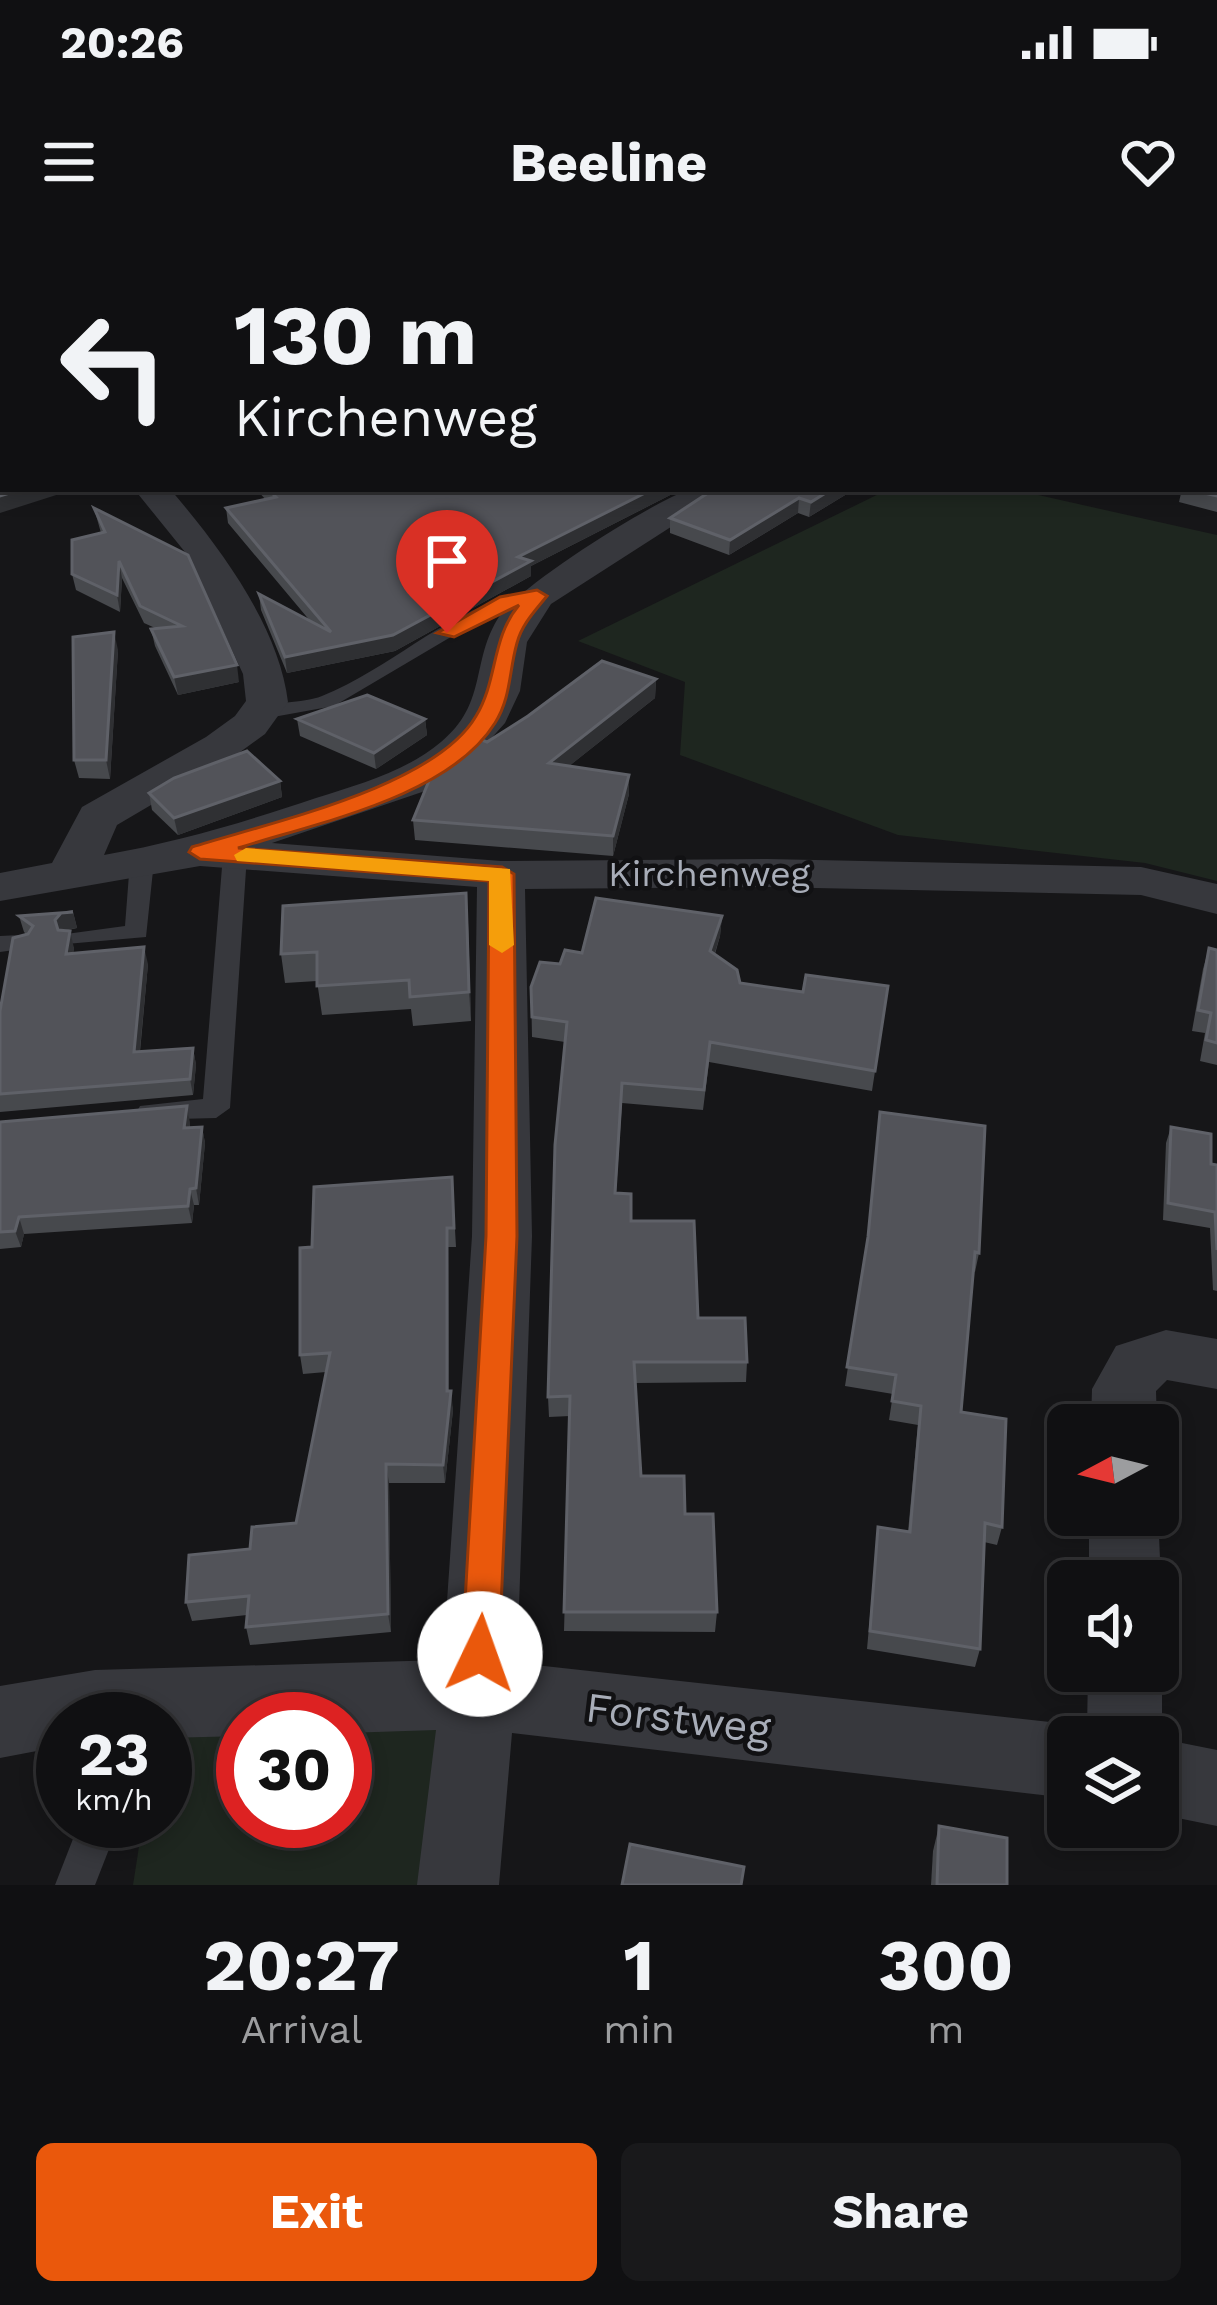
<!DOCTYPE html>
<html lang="en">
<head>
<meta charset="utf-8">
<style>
	body { margin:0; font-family:"Work Sans",sans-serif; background:#19191b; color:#f1f3f6; height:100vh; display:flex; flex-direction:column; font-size:45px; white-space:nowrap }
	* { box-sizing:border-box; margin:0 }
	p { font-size:39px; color:#9c9d9f }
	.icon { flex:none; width:66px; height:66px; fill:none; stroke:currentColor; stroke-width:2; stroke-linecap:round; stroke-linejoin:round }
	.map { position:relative; height:1645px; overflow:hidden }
	.drawer { display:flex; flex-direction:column; background:#101012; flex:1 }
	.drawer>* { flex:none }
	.guide { position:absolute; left:0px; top:0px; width:1218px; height:252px; box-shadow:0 6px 18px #0003,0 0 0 3px #303032; background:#101012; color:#f1f3f6; overflow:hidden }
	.needle { width:78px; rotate:263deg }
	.buttons { position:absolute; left:1047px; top:1164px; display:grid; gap:24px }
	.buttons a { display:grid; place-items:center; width:132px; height:132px; border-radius:18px; background:#101012; box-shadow:0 6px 18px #0003,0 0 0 3px #303032; font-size:60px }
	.speed { position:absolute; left:36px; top:1452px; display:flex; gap:24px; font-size:60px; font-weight:700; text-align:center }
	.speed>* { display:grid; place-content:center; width:156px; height:156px; border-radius:50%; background:#101012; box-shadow:0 6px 18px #0003,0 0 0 3px #303032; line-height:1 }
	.speed small { font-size:30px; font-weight:400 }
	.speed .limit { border:18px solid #d22; background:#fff; color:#111 }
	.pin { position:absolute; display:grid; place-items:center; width:102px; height:102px; color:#fff; margin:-123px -51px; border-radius:50% 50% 50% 0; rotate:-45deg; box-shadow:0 0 12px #0007 }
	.pin .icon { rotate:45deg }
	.me { position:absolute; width:132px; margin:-66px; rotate:3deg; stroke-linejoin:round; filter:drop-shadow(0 0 9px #0008) }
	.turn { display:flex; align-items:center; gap:42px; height:252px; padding:0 36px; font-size:54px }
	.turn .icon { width:156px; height:156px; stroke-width:2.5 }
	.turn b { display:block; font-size:84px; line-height:102px }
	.eta { display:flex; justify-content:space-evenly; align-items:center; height:204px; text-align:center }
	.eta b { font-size:72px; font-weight:700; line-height:84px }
	.button { display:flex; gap:24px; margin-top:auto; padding:24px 36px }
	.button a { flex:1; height:138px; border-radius:18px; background:#ea580c; color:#fff; font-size:48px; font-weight:700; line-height:138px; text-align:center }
	.button a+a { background:#19191b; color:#f1f3f6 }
	.status { display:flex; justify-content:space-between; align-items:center; height:84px; padding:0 60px; background:#101012; direction:ltr }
	.status svg { height:33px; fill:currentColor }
	header { display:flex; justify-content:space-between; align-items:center; height:156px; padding:0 36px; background:#101012; font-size:54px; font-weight:700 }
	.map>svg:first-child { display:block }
</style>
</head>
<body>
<div class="status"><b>20:26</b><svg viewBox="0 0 49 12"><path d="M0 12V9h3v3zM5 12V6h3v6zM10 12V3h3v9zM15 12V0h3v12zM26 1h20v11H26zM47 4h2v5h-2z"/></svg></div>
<header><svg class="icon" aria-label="menu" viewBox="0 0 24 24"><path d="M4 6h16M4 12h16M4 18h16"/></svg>Beeline<svg class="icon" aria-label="heart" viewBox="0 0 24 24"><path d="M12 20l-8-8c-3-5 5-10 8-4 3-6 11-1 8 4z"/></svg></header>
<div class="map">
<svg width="1217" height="1645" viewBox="0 0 1217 1645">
	<rect width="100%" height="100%" fill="#161618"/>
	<g fill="#1e261f">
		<path d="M889 249H1011L1217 295V641L1145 623 898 595 680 515 685 442 578 401Z"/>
		<path d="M478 1454 481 1645H133L143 1581H165V1489L243 1481V1581H345V1479Z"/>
	</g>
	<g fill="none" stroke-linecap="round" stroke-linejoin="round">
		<g fill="#37383d" fill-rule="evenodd">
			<path d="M537 350 547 356 544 360 488 375 334 466 262 479 251 473C269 459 300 465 322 456 400 424 449 365 537 350Z"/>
			<path d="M235 608 247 615 230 868 216 878 140 880 136 873 140 866 203 859 223 615Z"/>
			<path d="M142 614 154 621 146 697 66 704 63 699 66 694 125 686 130 621Z"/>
			<path d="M20 695 33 703 29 708 0 712V696Z"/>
			<path d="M80 1581H120L95 1645H55Z"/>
		</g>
		<g fill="#37383d" fill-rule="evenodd">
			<rect x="0" y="30" width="3" height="16"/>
			<path d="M134 249H170C219 306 279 386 288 462L265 494 236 515 117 585 104 615C178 602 245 582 316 558 360 544 405 532 441 502 487 464 471 424 497 380 516 347 647 266 685 251 698 246 717 249 730 249L551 364 527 402 520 451 505 483 471 521 425 551 272 603 501 621 768 619 1141 627 1217 644V674L1141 655 768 647 525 649 532 996 517 1423 1068 1484 1087 1491 1088 1431H1158V1422L1162 1431V1499L1217 1510V1586L1158 1574V1497H1068V1558L512 1493 499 1645H417L436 1490 345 1493V1479H243V1496L165 1498V1479H63V1506L0 1518V1446L95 1430 443 1420 472 996 477 647 200 626 0 661V633L52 623 82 567 206 497 235 476 246 461 243 434 189 317Z"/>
			<path d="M1166 1090 1217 1099V1149L1167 1140 1156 1151 1157 1185H1091L1092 1149 1116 1106Z"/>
			<path d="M1158 1274 1161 1341 1158 1347V1341H1089V1275Z"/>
		</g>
	</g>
	<g fill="#47494d">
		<path d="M699 0H1217V272L1179 262 1182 249H1215V3Z"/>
		<path d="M256 249H682L531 326V336L395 411 287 433 261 370 259 354 311 382 228 283 226 268 266 260Z"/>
		<path d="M855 249 809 277 798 273 729 315 670 293V278Z"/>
		<path d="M94 268 239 442 178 455 155 406 151 389 155 388 144 383 122 338 120 372 76 350 72 334 101 293Z"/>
		<path d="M118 410 110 539 79 538 74 520Z"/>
		<path d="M656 439 655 458 569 526 629 554 613 616 415 600 413 580Z"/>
		<path d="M297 479H425L427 495 376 529 300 496Z"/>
		<path d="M280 541 282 557 178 595 152 570 149 553Z"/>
		<path d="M73 672 77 688 64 691 74 708 73 713 148 724 140 812 193 808 196 825 193 855 0 872V771L27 695 24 692 19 676Z"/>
		<path d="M722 676 720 696 715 714 740 743 803 752 888 746 872 851 709 822 703 870 622 863 616 953 631 981 698 1078 747 1122 746 1142 635 1143 641 1236 685 1274 717 1372 715 1392 564 1391 570 1176 549 1177 548 1157 565 802 532 797 531 747 560 724 582 713Z"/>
		<path d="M468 682 471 781 413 786 411 769 322 775 317 741 285 743 281 714Z"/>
		<path d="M1209 708 1217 710V825L1200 821 1205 793 1192 791 1203 729Z"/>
		<path d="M187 866 190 887H202L205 903 199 965H194L192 983 24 994 21 1007 0 1009V882Z"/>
		<path d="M1171 887 1211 924 1217 925V1051L1213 1050 1210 988 1163 980 1166 903Z"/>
		<path d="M452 937 456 1007H448L449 1151 453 1170 445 1243H389L391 1392 250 1405 246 1387 247 1375 192 1381 186 1362 250 1309 296 1283 326 1132 303 1134 300 1115 312 1007Z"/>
		<path d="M866 1011 979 1013 975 1032 973 1031 961 1172 1002 1287 997 1305 984 1302 980 1409 975 1427 867 1409 878 1287 908 1292 918 1185 889 1180 893 1154 845 1146Z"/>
		<path d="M939 1586 1007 1645H931L933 1611Z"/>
	</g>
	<g fill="#2f3033">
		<path d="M1016 0H1041L1036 3H1009Z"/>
		<path d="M23 249H75L0 273V256Z"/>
		<path d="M653 249H682L531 326V336L395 411 287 433 285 417 518 317Z"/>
		<path d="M832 249H855L809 277 811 262Z"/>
		<path d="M799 258 798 273 729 315 730 300Z"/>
		<path d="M119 321 122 338 120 372 117 355Z"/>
		<path d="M114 392 118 410 110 539 106 520Z"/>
		<path d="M237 425 239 442 178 455 174 437Z"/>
		<path d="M656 439 655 458 549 542V523Z"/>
		<path d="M425 479 427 495 376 529 374 513Z"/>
		<path d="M629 535V554L613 616V596Z"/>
		<path d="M280 541 282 557 178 595 174 578Z"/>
		<path d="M466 653 468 682 471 781 469 752Z"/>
		<path d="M73 672 77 688 65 690 59 697 55 680 61 673Z"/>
		<path d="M722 676 720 696 709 731 710 711Z"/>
		<path d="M70 691 74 708 71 730 66 714Z"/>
		<path d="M144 707 148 724 138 829 134 812Z"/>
		<path d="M193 808 196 825 193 855 190 839Z"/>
		<path d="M187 866 190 883 188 904 184 888Z"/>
		<path d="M202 887 205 903 199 965 196 948Z"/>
		<path d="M190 949 194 965 192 983 188 966Z"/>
		<path d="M19 977 24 994 21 1007 15 991Z"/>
		<path d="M447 988 448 1007 449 1170 447 1151Z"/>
		<path d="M451 1151 453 1170 445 1243 443 1225Z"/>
		<path d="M386 1224 389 1243 391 1392 388 1374Z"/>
	</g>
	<g fill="#525359" stroke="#5f6168" stroke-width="3">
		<path d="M699 0H1016L1009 3H694Z"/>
		<path d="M1081 0H1217V205H1215V3H1091Z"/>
		<path d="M3 189V249H23L0 256V191Z"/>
		<path d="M1217 210V256L1187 249H1215V212Z"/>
		<path d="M268 249H653L518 317 531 321 393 395 285 417 259 354 331 392 226 268 276 257Z"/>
		<path d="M714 249H832L811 262 799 258 730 300 670 278Z"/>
		<path d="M94 268 188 315 237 425 174 437 151 389 182 386 140 366 119 321 117 355 72 334V300L105 292Z"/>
		<path d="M114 392 106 520H74L73 397Z"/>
		<path d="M602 421 656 439 549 523 629 535 613 596 413 580 433 531 479 499 487 502 528 476Z"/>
		<path d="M367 455 425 479 374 513 297 479Z"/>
		<path d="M247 511 280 541 174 578 149 553 174 538Z"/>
		<path d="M466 653 469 752 410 757 409 740 317 746V712L281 714 283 666Z"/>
		<path d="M596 658 722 676 710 711 737 730 740 743 803 752 806 735 888 746 875 831 710 802 704 850 622 843 615 953 631 954V981H694L698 1078H745L747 1122H634L641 1236H684L685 1274H713L717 1372H564L570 1156 548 1157 555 905 567 782 532 777 531 747 540 722 560 724 565 710 582 713Z"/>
		<path d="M73 672 61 673 55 680 58 690 70 691 66 714 144 707 134 812 193 808 190 839 0 854V771L13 698 28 694 33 686 19 676Z"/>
		<path d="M1209 708 1217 710V803L1206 800 1211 773 1198 770Z"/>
		<path d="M187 866 184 888 202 887 196 948 190 949 188 966 19 977 15 991 0 992V882Z"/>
		<path d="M880 872 985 886 979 1013 975 1012 961 1172 1006 1179 1002 1287 985 1283 980 1409 870 1391 878 1287 910 1292 921 1166 892 1161 896 1135 847 1127 868 997Z"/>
		<path d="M1171 887 1211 894V924L1217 925V1010L1215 972 1168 963Z"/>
		<path d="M452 937 454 988H447V1151H451L443 1225 386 1224 388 1374 246 1387 249 1356 186 1362 189 1315 250 1309 252 1287 296 1283 330 1113 300 1115V1008L312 1007 314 947Z"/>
		<path d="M939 1586 1007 1598V1645H937Z"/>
		<path d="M630 1604 744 1627 741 1645H622Z"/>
	</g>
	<path fill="#ea580c" stroke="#983908" stroke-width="3" d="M537 350 547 356C535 371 522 384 517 403 509 431 511 458 495 483 449 557 316 583 238 608L502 627 514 634 517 996 499 1414 493 1426 480 1431 467 1426 462 1414 486 996 489 641 200 619 189 612 192 607C268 583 435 547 476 476 498 440 491 398 519 365L454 397 437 393 500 357Z"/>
	<path fill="#f59e0b" d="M246 608 510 629 514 705 502 713 489 705V641L237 621 234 615Z"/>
	<g text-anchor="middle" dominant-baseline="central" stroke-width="9" stroke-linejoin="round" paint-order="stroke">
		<g font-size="36" fill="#a8adb8" stroke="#111113">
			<text x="709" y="634">Kirchenweg</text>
		</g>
		<g font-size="42" fill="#a8adb8" stroke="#111113">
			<text transform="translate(678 1478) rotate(7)">Forstweg</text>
		</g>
	</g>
</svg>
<div class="buttons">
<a><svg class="needle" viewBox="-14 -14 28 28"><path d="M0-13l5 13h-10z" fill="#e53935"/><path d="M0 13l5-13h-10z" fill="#9c9d9f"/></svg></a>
<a><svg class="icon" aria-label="sound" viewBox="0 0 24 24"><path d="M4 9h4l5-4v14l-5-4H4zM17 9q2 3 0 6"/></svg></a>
<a><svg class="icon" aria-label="layers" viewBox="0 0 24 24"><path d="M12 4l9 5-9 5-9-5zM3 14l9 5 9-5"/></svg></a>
</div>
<div class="speed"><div>23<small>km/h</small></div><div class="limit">30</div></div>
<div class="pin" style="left:447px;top:393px;background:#d93025"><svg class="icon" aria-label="arrive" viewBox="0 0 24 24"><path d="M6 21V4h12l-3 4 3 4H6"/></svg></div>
<svg class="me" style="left:480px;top:1414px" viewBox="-20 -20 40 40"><circle r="19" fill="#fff"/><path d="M0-13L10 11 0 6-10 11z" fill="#ea580c"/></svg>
<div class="guide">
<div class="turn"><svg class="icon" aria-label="left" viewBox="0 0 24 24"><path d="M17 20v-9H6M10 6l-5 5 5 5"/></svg><div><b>130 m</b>Kirchenweg</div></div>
</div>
</div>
<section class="drawer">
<div class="eta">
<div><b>20:27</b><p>Arrival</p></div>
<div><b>1</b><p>min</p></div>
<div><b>300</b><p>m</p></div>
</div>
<div class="button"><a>Exit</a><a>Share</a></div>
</section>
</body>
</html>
